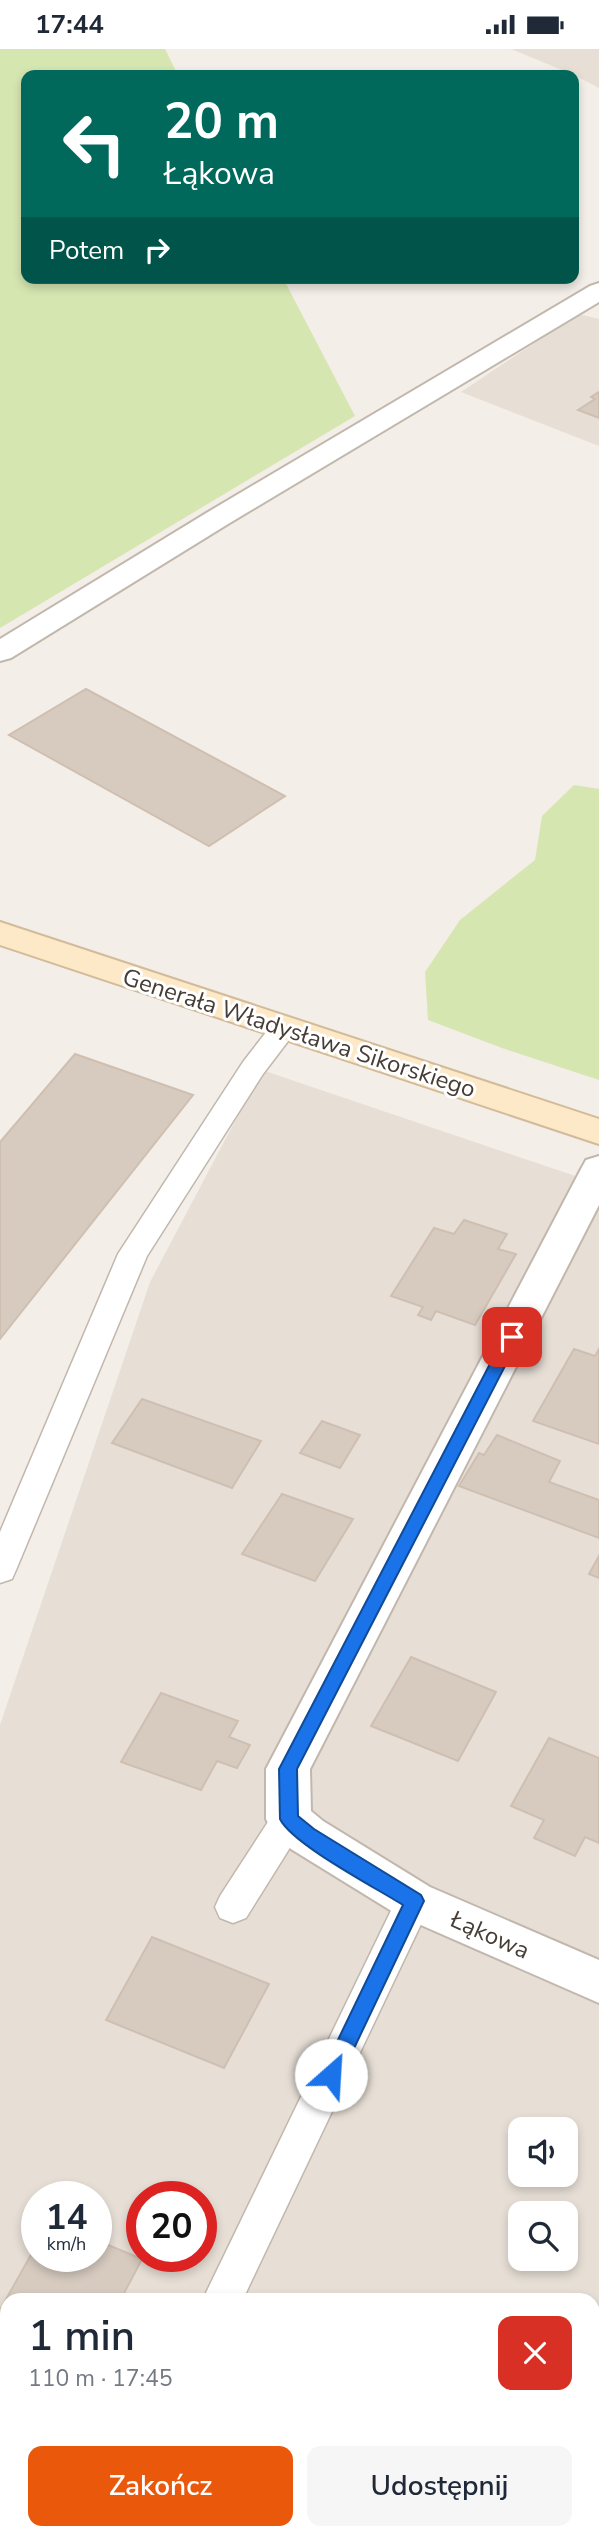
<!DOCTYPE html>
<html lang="pl">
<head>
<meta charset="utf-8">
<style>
	body { margin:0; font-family:"Nunito Sans",sans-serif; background:#f6f6f7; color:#1f2937; height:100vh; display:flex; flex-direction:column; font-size:26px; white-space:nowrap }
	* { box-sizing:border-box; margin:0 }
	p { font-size:23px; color:#747a83 }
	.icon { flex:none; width:38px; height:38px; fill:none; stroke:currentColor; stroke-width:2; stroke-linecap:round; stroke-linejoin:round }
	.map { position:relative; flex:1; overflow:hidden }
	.drawer { position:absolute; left:0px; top:2244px; width:600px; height:247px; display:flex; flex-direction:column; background:#fff; border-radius:21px 21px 0 0; box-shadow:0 4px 10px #0003 }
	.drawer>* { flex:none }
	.hud { position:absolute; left:21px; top:21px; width:558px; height:214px; border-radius:14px; box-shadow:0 4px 10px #0003; background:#00695c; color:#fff; overflow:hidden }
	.tools { position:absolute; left:508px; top:2068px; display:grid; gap:14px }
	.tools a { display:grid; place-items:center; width:70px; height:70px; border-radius:14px; background:#fff; box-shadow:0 4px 10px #0003; font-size:35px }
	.speed { position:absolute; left:21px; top:2132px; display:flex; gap:14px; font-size:35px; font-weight:700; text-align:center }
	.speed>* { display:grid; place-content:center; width:91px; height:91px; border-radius:50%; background:#fff; box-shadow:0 4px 10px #0003; line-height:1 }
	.speed small { font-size:18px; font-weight:400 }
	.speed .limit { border:10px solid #d22; background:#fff; color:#111 }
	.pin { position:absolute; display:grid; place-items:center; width:60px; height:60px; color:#fff; margin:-30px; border-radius:14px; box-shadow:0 4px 10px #0006 }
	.me { position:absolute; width:77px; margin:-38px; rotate:26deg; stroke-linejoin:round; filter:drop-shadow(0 0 5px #0008) }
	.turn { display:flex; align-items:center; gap:24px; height:147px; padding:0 28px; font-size:32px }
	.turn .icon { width:91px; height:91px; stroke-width:2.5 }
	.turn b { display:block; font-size:49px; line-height:60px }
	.then { display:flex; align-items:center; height:66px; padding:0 28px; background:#0003; gap:14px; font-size:26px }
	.round { display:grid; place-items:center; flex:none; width:74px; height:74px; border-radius:14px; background:#f6f6f7 }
	.head { display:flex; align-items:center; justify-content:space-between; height:119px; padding:0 28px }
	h1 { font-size:42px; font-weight:600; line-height:52px }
	.primary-button { display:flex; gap:14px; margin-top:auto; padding:14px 28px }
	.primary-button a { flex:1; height:80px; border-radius:14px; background:#ea580c; color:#fff; font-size:28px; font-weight:600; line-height:80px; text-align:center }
	.primary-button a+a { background:#f6f6f7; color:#1f2937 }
	.status { display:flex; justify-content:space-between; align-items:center; height:49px; padding:0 35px; background:#fff; direction:ltr }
	.status svg { height:19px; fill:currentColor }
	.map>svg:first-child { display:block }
</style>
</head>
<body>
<div class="status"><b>17:44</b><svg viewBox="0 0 49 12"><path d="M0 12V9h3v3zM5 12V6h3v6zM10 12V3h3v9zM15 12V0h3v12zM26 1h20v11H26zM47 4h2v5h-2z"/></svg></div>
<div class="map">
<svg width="599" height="2490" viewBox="0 0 599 2490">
	<rect width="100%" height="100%" fill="#f3eee7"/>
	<g fill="#e7dfd6" fill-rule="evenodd">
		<path d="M511 0H599V39L574 26Z"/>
		<path d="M578 265 599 270V397L461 343Z"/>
		<path d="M262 1021 599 1135V2490H0V1676L150 1233ZM520 2081H565V2126H520ZM37 2147H96V2207H37ZM142 2147H201V2207H142ZM520 2165H565V2210H520ZM7 2250H593V2483H7Z"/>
	</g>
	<g fill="#d6e6b1">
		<path d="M0 0H165L178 26H26V229H283L355 367 0 579Z"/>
		<path d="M574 736 599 740V1031L502 999 428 971 425 923 460 871 535 811 542 767Z"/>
	</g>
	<g fill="#d7cbc0" stroke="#cfbfb1" stroke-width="2">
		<path d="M599 343V369L578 361 595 350 591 348Z"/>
		<path d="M86 640 285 747 209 797 9 686Z"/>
		<path d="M75 1005 193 1046 0 1290V1093Z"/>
		<path d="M464 1171 507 1185 498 1200 516 1205 475 1276 436 1262 431 1271 418 1266 423 1258 391 1247 434 1179 454 1185Z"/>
		<path d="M574 1300 595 1307 599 1300V1395L533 1372Z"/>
		<path d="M142 1350 261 1392 232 1439 112 1394Z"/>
		<path d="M322 1372 360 1386 340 1419 300 1404Z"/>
		<path d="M497 1386 560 1412 549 1433 599 1451V1489L459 1437 479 1404 484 1406Z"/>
		<path d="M282 1445 353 1470 315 1532 242 1505Z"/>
		<path d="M599 1507V1529L589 1525Z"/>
		<path d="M411 1608 496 1643 458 1712 371 1677Z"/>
		<path d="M161 1644 238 1672 229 1688 250 1696 237 1719 217 1712 201 1741 121 1713Z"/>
		<path d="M549 1689 599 1709V1794L585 1788 575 1807 534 1789 544 1771 511 1757Z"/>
		<path d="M152 1888 269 1935 224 2019 106 1971Z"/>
		<path d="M96 2191 142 2210 121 2250H7V2356L0 2353V2261L37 2195V2207H96Z"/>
		<path d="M343 2483H410L407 2490H356Z"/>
	</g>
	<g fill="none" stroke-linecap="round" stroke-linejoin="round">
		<g stroke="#c1b7ad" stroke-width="3">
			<g id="service">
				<path d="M284 970 294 973 298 979 263 1025 147 1207 16 1521 12 1530 0 1534V1483L118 1205 243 1013 274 973Z"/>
				<path d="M289 1755 301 1759 307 1770 301 1781 246 1869 233 1874 220 1869 215 1858 220 1847 277 1759Z"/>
				<path d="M414 1836 427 1841 432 1852 243 2250H203L401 1841Z"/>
				<path d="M118 2483H160L157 2490H115Z"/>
			</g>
		</g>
		<g stroke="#c1b7ad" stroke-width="4">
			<g id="minor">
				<path d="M599 234V253L228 475 11 609 0 612V590L208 463 590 237Z"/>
				<path d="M599 1107V1156L310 1720 311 1762 323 1772 430 1838 599 1911V1954L398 1866 291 1800 273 1784 266 1770V1720L581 1120 586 1111Z"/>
			</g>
		</g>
		<g stroke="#d2bb98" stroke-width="4">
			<path id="secondary" d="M0 873 599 1070V1095L0 896Z"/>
		</g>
		<use href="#service" fill="#fff" fill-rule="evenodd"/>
		<use href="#minor" fill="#fff" fill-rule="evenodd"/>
		<use href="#secondary" fill="#fde9c8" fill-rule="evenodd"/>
	</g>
	<path fill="#1a73e8" stroke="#114b97" stroke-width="2" d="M512 1282 520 1288 297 1720 298 1767 314 1780 421 1846 424 1852 338 2033 331 2035 324 2033 321 2026 403 1856C376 1839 292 1795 280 1770L279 1720 504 1288Z"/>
	<g text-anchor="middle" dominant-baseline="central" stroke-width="6" stroke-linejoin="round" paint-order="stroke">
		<g font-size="24" fill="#463e36" stroke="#fff">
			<text transform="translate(299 984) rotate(18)">Generała Władysława Sikorskiego</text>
			<text transform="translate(490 1886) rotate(24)">Łąkowa</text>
		</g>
	</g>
</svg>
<div class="tools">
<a><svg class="icon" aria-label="sound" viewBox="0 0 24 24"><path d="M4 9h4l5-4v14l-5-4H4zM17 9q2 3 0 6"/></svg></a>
<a><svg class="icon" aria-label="search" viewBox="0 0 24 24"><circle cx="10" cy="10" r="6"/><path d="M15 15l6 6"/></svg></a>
</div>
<div class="speed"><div>14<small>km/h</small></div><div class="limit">20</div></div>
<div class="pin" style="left:512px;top:1288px;background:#d93025"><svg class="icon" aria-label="arrive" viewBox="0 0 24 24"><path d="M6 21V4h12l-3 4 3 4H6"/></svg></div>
<svg class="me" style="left:331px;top:2026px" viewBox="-20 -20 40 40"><circle r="19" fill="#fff"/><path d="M0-13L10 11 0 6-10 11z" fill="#1a73e8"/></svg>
<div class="hud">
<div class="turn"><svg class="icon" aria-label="left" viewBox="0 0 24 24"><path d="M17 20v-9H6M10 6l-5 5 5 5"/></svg><div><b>20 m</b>Łąkowa</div></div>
<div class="then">Potem<svg class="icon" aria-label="right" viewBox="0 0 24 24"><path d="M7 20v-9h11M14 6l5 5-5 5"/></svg></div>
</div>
<section class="drawer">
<div class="head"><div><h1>1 min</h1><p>110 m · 17:45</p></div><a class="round" style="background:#d93025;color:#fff"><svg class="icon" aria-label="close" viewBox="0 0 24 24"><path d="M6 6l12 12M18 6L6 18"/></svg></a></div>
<div class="primary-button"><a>Zakończ</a><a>Udostępnij</a></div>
</section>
</div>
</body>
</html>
